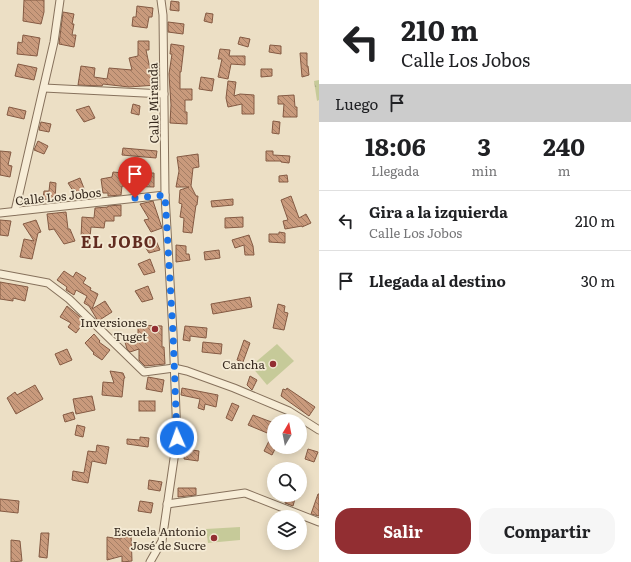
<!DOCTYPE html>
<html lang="es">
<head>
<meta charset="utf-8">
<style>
	body { margin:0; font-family:Literata,serif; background:#f6f6f6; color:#202124; height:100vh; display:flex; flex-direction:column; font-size:15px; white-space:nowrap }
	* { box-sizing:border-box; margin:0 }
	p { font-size:13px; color:#757577 }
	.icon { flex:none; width:22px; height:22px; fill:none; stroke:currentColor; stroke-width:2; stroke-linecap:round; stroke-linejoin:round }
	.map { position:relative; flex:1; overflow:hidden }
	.details { display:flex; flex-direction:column; background:#fff; width:312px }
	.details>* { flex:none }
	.hud { background:#fff; color:#202124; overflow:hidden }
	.needle { width:26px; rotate:10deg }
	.buttons { position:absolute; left:267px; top:414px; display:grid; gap:8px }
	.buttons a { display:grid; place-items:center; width:40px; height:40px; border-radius:50%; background:#fff; box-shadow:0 2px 10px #0003; font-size:20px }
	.pin { position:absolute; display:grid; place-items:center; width:34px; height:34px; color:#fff; margin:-41px -17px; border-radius:50% 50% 50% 0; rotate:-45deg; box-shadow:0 0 4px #0007 }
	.pin .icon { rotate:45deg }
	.me { position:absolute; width:44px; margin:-22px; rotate:358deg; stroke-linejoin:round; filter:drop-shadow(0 0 3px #0008) }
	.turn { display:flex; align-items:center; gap:14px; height:84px; padding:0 16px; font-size:18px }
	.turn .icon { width:52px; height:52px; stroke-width:2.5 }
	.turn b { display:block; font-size:28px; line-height:34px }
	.then { display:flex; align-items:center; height:38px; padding:0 16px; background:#0003; gap:8px; font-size:15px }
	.eta { display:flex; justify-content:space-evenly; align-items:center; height:68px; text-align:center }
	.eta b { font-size:24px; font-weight:700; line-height:28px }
	.primary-button { display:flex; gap:8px; margin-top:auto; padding:8px 16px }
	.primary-button a { flex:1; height:46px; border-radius:16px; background:#922e32; color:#fff; font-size:16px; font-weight:700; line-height:46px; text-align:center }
	.primary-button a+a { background:#f6f6f6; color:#202124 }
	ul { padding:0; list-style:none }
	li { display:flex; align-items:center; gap:12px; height:60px; padding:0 16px; border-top:1px solid #e0e0e0 }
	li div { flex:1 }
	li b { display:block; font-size:15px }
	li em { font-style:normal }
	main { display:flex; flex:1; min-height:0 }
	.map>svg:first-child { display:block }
</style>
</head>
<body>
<main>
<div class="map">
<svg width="319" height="562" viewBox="0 0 319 562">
	<defs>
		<pattern id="forest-firs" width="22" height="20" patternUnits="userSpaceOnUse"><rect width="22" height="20" fill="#c6ca99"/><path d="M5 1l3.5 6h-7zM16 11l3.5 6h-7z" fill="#abae83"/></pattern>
		<pattern id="building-back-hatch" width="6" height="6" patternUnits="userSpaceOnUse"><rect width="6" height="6" fill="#c99a7c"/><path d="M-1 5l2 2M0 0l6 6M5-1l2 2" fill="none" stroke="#a47e65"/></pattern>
	</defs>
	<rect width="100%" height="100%" fill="#ecdfc5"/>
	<g fill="#c6ca99">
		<path d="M277 344 294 361 267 385 251 366Z"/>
		<path d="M240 527V540L208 543 206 529Z"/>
	</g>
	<path fill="url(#forest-firs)" d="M319 80V100L317 101 314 81Z"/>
	<g fill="url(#building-back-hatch)" stroke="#845a43">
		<path d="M24 0H44V12L41 24 23 21Z"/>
		<path d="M171 1 179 2V11L170 10Z"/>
		<path d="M137 6 153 8 152 17H149L147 28 132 26 133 17H136Z"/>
		<path d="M63 12 74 14 72 24H74L72 35H76L74 47 59 44Z"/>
		<path d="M206 13 213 14 212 23 204 21Z"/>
		<path d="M168 22 184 24 183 34 168 32Z"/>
		<path d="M23 35 40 38 37 56 17 54 18 42 22 43Z"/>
		<path d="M240 37 250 39 248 47 238 44Z"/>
		<path d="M138 41H149V50H146L150 69H155L156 85 129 87 103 84 102 86 78 85 81 66 95 68 94 77 107 79 109 68 132 70 129 58 138 56Z"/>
		<path d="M171 44 184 46 181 72H180V89H192V100H185V112H187V124L170 123 171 105 169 74 172 54H170Z"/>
		<path d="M270 45 281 46V54L269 52Z"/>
		<path d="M220 49 230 50 229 56H245V65L231 64 228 79 218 77 222 59H218Z"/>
		<path d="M300 53H307V66H308L309 75 302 77Z"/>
		<path d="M18 64 37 68 34 80 15 76Z"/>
		<path d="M261 69H272V76L261 77Z"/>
		<path d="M201 77 214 79 212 91 199 89Z"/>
		<path d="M228 81 236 82 234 96 240 94 254 95V114H242V104L228 107 226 98Z"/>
		<path d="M294 95 295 107H297V117H283L284 104H278V96Z"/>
		<path d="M133 104 140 106 139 115 131 113Z"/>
		<path d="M89 106 95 118 84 122 76 110Z"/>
		<path d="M9 107 26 111 24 119 7 115Z"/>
		<path d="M273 121 280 122 279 134 272 133Z"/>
		<path d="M41 122 51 124 49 132 39 130Z"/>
		<path d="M38 141 48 146 44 154 34 150Z"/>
		<path d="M123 148 157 151 156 158 122 155Z"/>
		<path d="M0 151 11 152 8 165 12 166 10 177 0 175Z"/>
		<path d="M266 151H273V155L290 156 289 163 281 162V161H266Z"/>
		<path d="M198 154 199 167 193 168 191 186 196 196H198L197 205H196L192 233 183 232 184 218 180 217 182 204 179 203 180 190 189 187H176L179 171 177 157Z"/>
		<path d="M113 172 123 173V176L140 177V173H154V187L122 186 121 195 108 196V193H103L101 179 112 177Z"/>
		<path d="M287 175 288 182H279V176Z"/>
		<path d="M80 178 85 191 75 194 68 183Z"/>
		<path d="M50 182 56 183 55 200 43 199 44 191H49Z"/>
		<path d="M291 196 299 218 306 214 311 223 302 227V226L285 229 283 221 288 220 281 200Z"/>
		<path d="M233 199V205L212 207 211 201Z"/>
		<path d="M153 201 162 228 151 232 144 220 149 219 140 204Z"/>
		<path d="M121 205V216H114V221H105L104 228 91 227 90 237H81L82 217 94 218 95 208 108 207V206Z"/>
		<path d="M66 212 68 229H70L75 241 64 244 54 229 49 230 47 214Z"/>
		<path d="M243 217V227L225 228V218Z"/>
		<path d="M0 220 11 221 8 236 0 235Z"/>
		<path d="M36 220 41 232 38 233 32 259 20 257 24 239 34 241 23 224Z"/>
		<path d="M279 232 285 233V243L269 242V234H279Z"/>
		<path d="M249 235 253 246 254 255H245L244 245 235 248 232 240Z"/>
		<path d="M155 238 160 250 149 253 142 242Z"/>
		<path d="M176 245 186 246V254H189L190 260 176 262Z"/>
		<path d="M219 250 220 258 205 260 204 252Z"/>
		<path d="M150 259 155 272 144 275 138 264Z"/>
		<path d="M64 271 73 277 76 272 86 278 83 283 91 288 90 290 98 294 92 309 105 301 112 312 98 321 89 306 84 303 87 296 76 290 74 295 66 290 67 287 57 280Z"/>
		<path d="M0 282 28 287 25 301 13 298V301L0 299Z"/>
		<path d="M148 286 153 299 142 302 135 291Z"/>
		<path d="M250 297 252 307 213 314 211 304Z"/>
		<path d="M278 304 285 306 284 312 288 313 284 330 273 328Z"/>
		<path d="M67 306 85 321 76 333 68 327 71 323 60 317Z"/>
		<path d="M138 325 162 326V347H164L165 364 145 366 139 360V349L130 352 127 349 125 342 138 338Z"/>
		<path d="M185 326 207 328 206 338 190 336V341L183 340Z"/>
		<path d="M94 334 100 341 99 342 110 350 102 360 93 354 94 353 85 343Z"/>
		<path d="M244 340 250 343 243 362 237 360Z"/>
		<path d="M203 342 222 344 221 354 202 352Z"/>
		<path d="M67 349 72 360 60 365 55 354Z"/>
		<path d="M110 371 123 373 125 378H124L122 397 102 395 103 382 114 383Z"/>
		<path d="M250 376 257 380 252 390 247 385Z"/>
		<path d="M148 377 164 380 162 392 146 389Z"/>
		<path d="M35 385 43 399 16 414 7 398 15 392 17 395Z"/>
		<path d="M182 388 218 395 216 407 205 404 204 410 198 408 200 399 181 395Z"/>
		<path d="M287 388 315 407 309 416 281 396 283 389 286 390Z"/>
		<path d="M92 396 95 410 76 414 73 399Z"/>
		<rect x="139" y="401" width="16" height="10"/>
		<path d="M232 403 239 406 232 421 226 418Z"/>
		<path d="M73 412 75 419 65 422 63 415Z"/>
		<path d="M253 415 274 423V447H276L272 455 264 451 272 435 248 425Z"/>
		<path d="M77 425 85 427 83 437 75 435Z"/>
		<path d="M140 437 149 438 148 447 127 444V439L140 440Z"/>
		<path d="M97 445 109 447 106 464 92 461 88 483 72 480 73 471 84 473 88 451 96 452Z"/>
		<path d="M185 449 199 451 198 461 184 459Z"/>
		<path d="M308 449 318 452 314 462 305 459Z"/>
		<path d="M149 480 162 482 160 491 148 489Z"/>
		<path d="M178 488H196V495L178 497Z"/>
		<path d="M318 494H319V516L311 514Z"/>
		<path d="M287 495H296L293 506 285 503Z"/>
		<path d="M0 499 19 501 18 513 0 511Z"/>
		<path d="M140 501 153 503 151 513 138 511Z"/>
		<path d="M41 533H49L47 558 39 557Z"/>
		<path d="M131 534 132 561 122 562V556L107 560V537L121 539V535Z"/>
		<path d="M11 540 20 541 22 561 11 562Z"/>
	</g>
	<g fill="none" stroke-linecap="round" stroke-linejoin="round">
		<g stroke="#86715c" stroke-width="9">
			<g id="minor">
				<path d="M44 88 164 94"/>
				<path d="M15 211 54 42 60 0"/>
				<path d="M0 213 165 195"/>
				<path d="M0 274 48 283 69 299 144 372 174 368 187 371 234 388 289 411 319 430"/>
				<path d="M167 504 245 493 319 522"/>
				<path d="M150 562 162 541 177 438 173 333 165 195 163 15 161 0"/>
			</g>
		</g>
		<use href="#minor" stroke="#f7edd7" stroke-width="7"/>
	</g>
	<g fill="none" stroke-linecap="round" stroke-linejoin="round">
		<path stroke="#1a73e8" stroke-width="7" stroke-dasharray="0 12.6" d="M135 198 165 195 173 333 177 438"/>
	</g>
	<g fill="#922e32" stroke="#f4ead4" stroke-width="1.5">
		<circle cx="155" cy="329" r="4"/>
		<circle cx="273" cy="364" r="4"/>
		<circle cx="214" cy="538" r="4"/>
	</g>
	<g text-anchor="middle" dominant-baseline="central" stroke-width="3.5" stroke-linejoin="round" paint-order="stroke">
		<g font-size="12" fill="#372a1f" stroke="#f4ead4">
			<text transform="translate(153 103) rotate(-91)">Calle Miranda</text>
			<text transform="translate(58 196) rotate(-6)">Calle Los Jobos</text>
		</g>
		<g font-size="12" fill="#372a1f" stroke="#f4ead4" text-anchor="end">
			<text x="147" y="322">Inversiones<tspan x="147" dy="14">Tuget</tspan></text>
			<text x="265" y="364">Cancha</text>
			<text x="206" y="531">Escuela Antonio<tspan x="206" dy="14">José de Sucre</tspan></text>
		</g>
		<g font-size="16" font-weight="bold" letter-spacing="1" fill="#612c20" stroke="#f4ead4">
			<text x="119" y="241">EL JOBO</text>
		</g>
	</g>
</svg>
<div class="buttons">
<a><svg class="needle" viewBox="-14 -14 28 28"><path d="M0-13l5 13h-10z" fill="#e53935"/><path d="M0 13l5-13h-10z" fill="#757577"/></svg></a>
<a><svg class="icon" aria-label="search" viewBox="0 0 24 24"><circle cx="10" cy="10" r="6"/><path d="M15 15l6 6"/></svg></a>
<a><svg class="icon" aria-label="layers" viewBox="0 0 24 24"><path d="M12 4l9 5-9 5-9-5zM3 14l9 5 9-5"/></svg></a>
</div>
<div class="pin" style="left:135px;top:198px;background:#d93025"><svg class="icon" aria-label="arrive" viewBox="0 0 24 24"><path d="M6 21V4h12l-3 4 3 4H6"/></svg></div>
<svg class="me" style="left:177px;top:438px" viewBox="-20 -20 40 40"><circle r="17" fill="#1a73e8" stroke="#fff" stroke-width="3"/><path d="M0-11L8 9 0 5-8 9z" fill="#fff"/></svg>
</div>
<section class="details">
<div class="hud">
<div class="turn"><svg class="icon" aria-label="left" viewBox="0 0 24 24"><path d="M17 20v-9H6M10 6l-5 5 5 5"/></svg><div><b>210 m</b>Calle Los Jobos</div></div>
<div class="then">Luego<svg class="icon" aria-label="arrive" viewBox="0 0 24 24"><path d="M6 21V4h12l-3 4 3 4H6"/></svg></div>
</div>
<div class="eta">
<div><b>18:06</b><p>Llegada</p></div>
<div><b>3</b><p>min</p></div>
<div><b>240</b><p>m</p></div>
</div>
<ul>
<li><svg class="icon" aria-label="left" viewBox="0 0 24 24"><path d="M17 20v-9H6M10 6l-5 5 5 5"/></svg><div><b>Gira a la izquierda</b><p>Calle Los Jobos</p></div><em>210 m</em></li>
<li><svg class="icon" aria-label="arrive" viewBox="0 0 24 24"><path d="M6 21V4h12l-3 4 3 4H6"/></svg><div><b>Llegada al destino</b></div><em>30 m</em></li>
</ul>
<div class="primary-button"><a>Salir</a><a>Compartir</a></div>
</section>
</main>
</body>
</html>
